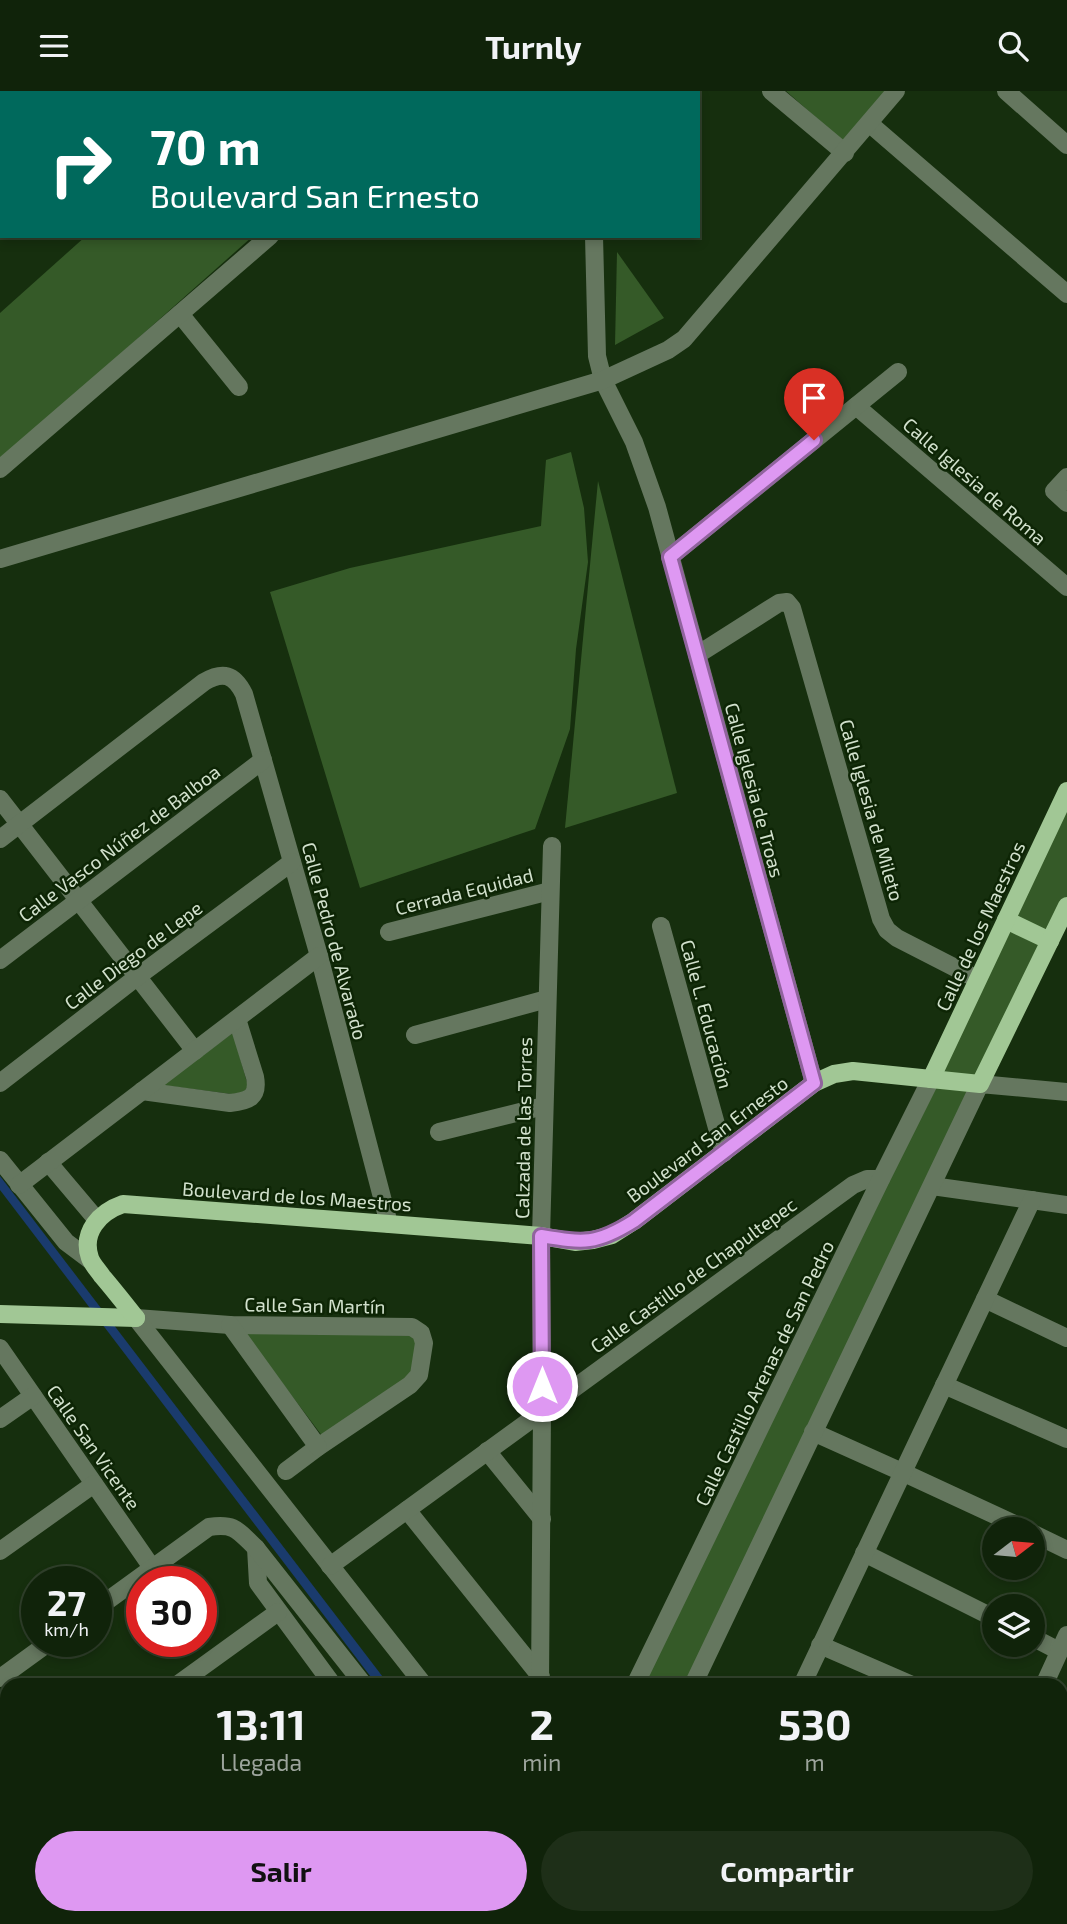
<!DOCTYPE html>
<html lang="es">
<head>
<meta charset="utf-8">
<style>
	body { margin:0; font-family:"Exo 2",sans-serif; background:#1e2f18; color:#f1f3f6; height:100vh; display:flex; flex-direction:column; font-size:26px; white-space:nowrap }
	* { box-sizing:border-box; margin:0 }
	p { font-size:23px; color:#9ca49c }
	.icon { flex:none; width:38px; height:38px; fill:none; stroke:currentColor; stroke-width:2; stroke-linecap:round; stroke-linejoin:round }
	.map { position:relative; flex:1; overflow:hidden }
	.details { position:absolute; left:0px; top:1587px; width:1068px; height:247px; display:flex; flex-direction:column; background:#10230a; border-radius:21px 21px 0 0; box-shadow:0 4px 10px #0003,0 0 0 2px #30402b }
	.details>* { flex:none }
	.hud { position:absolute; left:0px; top:0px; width:700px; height:147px; box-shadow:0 4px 10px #0003,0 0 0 2px #30402b; background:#00695c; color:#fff; overflow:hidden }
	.needle { width:46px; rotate:74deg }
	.controls { position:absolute; left:982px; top:1426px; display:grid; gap:14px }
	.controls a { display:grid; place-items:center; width:63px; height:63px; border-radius:50%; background:#10230a; box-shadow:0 4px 10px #0003,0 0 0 2px #30402b; font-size:35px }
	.speed { position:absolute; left:21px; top:1475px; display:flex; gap:14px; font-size:35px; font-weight:700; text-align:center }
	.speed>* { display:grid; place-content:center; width:91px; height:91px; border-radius:50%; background:#10230a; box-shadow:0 4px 10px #0003,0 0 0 2px #30402b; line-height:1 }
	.speed small { font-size:18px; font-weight:400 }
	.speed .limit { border:10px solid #d22; background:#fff; color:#111 }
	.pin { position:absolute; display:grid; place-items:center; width:60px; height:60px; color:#fff; margin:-72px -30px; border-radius:50% 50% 50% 0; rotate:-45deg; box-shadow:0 0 7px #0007 }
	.pin .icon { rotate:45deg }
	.me { position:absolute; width:77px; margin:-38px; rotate:0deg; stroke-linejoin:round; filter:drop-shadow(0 0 5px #0008) }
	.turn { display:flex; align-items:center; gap:24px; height:147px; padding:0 35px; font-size:32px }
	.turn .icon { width:91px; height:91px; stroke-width:2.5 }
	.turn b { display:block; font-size:49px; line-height:60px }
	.eta { display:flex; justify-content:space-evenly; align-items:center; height:119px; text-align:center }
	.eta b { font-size:42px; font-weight:700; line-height:49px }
	.cta { display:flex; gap:14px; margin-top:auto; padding:14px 35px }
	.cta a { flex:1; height:80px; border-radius:42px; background:#de98f2; color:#111; font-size:28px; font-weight:700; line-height:80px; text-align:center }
	.cta a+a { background:#1e2f18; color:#f1f3f6 }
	header { display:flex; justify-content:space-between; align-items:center; height:91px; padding:0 35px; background:#10230a; font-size:32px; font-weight:700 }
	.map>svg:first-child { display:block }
</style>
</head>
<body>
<header><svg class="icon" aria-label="menu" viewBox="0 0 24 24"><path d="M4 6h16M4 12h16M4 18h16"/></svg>Turnly<svg class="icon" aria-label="search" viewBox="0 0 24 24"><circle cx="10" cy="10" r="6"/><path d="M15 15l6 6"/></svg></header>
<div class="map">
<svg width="1067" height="1833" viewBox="0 0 1067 1833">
	<rect width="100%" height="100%" fill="#162f0e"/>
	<g fill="#355a28">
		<path d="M248 0H409L408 2H246Z"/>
		<path d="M786 0H887L846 53Z"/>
		<path d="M86 145H253L0 370V222Z"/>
		<path d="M617 161 664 227 615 254Z"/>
		<path d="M571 361 584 417 588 471 576 558 570 638 535 738 360 797 270 501 350 477 541 435 546 369Z"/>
		<path d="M598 390 677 702 565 737Z"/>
		<path d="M1067 711V808L689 1594H639Z"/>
		<path d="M233 942 248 995 243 1002 232 1003 161 994Z"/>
		<path d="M242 1239 416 1245 414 1282 323 1346Z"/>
	</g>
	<path fill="#1a3b6d" d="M0 1085 389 1594H377L0 1099Z"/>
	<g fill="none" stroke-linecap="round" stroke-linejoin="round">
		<g stroke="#65775f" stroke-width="18">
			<path d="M111 0 112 2"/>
			<path d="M771 0 845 62"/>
			<path d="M1006 0 1067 54"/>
			<path d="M180 2 182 0"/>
			<path d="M436 2 438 0"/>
			<path d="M603 2 606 0"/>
			<path d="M870 33 1067 203"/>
			<path d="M0 41 2 43"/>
			<path d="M594 145 597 265 603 289 634 351 657 416 814 992"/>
			<path d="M180 223 239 296"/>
			<path d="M856 315 1067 496"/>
			<path d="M0 378 270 145"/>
			<path d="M1067 386 1054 400 1067 412"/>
			<path d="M670 466 898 281"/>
			<path d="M0 468 603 289 668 259 684 248 896 0"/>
			<path d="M697 564 779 512 787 511 792 517 881 828 887 839 897 847 977 888"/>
			<path d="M0 708 195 960"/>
			<path d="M0 748 204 591C223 580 234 583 244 603L319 865 389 1133"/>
			<path d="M661 835 724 1062"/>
			<path d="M389 841 550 800"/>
			<path d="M0 869 263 669"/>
			<path d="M415 944 547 908"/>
			<path d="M0 992 137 886 292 771"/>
			<path d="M142 1000 230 1012C248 1010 259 1007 255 986L237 928"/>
			<path d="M439 1041 544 1015"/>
			<path d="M0 1069 66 1151 90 1169"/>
			<path d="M48 1071 97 1129"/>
			<path d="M19 1094 319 865"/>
			<path d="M932 1095 1067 1114"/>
			<path d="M985 1208 1067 1247"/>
			<path d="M136 1227 230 1234 412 1236 421 1242 424 1252 419 1284 410 1294 318 1356 286 1380"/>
			<path d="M136 1227 424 1594"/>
			<path d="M230 1234 318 1356"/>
			<path d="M0 1257 153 1478"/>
			<path d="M944 1294 1067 1348"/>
			<path d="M0 1328 33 1305"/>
			<path d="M813 1341 902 1381 1025 1438"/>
			<path d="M487 1360 542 1428"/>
			<path d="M407 1419 541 1586"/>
			<path d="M1032 1442 1067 1459"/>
			<path d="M256 1457 258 1492 333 1594"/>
			<path d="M0 1460 94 1393"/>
			<path d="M864 1462 994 1527"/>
			<path d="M330 1475 853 1094 867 1088H881"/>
			<path d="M96 1518 209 1436C236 1432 238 1440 256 1457L364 1594"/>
			<path d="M1032 1546 1059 1560"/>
			<path d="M820 1554 912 1594"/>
			<path d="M0 1587 51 1550"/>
			<path d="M177 1594 278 1521"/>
			<path d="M540 1594 542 1320 541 1145 552 755"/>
			<path d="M635 1594 881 1088 931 988"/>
			<path d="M693 1594 980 993 1067 1001"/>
			<path d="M802 1594 1032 1109"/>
			<path d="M1044 1594 1067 1544"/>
			<path d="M0 1721 7 1716"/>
			<path d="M603 1827 607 1833"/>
			<path d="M369 1833 371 1827"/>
			<path d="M518 1833 521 1827"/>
			<path d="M578 1833 581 1827"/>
			<path d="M688 1833 691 1827"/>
			<path d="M791 1833 793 1827"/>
			<path d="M913 1833 916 1827"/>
		</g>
		<g stroke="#a1c795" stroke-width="18">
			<path d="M1006 829 1050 850"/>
			<path d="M931 988 1067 700"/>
			<path d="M0 1223 136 1227"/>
			<path d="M136 1227C125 1213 114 1199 102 1185 98 1179 92 1173 90 1167 81 1141 100 1121 123 1113L389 1133 541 1145 575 1151 593 1149 612 1144 634 1130 814 992 834 983 853 980 980 993 1067 815"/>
		</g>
	</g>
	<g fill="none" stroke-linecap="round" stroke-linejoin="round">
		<g stroke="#90639d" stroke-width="18">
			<path id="route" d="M542 1295 541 1145C584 1152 596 1154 634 1130L814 992 670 466 814 349"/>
		</g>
		<use href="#route" stroke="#de98f2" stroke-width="12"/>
	</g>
	<g text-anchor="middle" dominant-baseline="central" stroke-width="5" stroke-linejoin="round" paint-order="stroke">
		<g font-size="19" fill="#d2e1cd" stroke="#0d2505">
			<text transform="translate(975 390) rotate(41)">Calle Iglesia de Roma</text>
			<text transform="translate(755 699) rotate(75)">Calle Iglesia de Troas</text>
			<text transform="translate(872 719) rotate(74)">Calle Iglesia de Mileto</text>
			<text transform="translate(119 752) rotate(-37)">Calle Vasco Núñez de Balboa</text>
			<text transform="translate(464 800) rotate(-14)">Cerrada Equidad</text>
			<text transform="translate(980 835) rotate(-65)">Calle de los Maestros</text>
			<text transform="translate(335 850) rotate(75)">Calle Pedro de Alvarado</text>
			<text transform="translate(133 864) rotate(-37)">Calle Diego de Lepe</text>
			<text transform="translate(707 923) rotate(75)">Calle L. Educación</text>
			<text transform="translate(523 1037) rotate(-89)">Calzada de las Torres</text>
			<text transform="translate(707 1048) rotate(-37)">Boulevard San Ernesto</text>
			<text transform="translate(297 1105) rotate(4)">Boulevard de los Maestros</text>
			<text transform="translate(693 1184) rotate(-36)">Calle Castillo de Chapultepec</text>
			<text transform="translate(315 1214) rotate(1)">Calle San Martín</text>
			<text transform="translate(764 1282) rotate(-64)">Calle Castillo Arenas de San Pedro</text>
			<text transform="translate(94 1356) rotate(55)">Calle San Vicente</text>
		</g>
	</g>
</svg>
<div class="controls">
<a><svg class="needle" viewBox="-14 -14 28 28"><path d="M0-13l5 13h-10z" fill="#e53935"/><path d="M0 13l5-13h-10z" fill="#9ca49c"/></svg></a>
<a><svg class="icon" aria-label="layers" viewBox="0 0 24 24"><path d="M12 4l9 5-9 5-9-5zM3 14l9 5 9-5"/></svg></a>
</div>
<div class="speed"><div>27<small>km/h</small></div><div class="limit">30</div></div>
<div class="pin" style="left:814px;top:349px;background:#d93025"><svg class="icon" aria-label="arrive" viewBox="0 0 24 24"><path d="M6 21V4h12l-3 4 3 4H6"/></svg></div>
<svg class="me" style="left:542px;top:1295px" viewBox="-20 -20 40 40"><circle r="17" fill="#de98f2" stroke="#fff" stroke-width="3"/><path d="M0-11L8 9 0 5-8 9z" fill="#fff"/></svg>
<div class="hud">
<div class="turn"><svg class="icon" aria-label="right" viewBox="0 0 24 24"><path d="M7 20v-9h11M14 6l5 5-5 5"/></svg><div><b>70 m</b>Boulevard San Ernesto</div></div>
</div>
<section class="details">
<div class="eta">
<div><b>13:11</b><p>Llegada</p></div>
<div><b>2</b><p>min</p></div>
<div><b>530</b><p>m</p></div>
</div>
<div class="cta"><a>Salir</a><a>Compartir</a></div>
</section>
</div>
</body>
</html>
